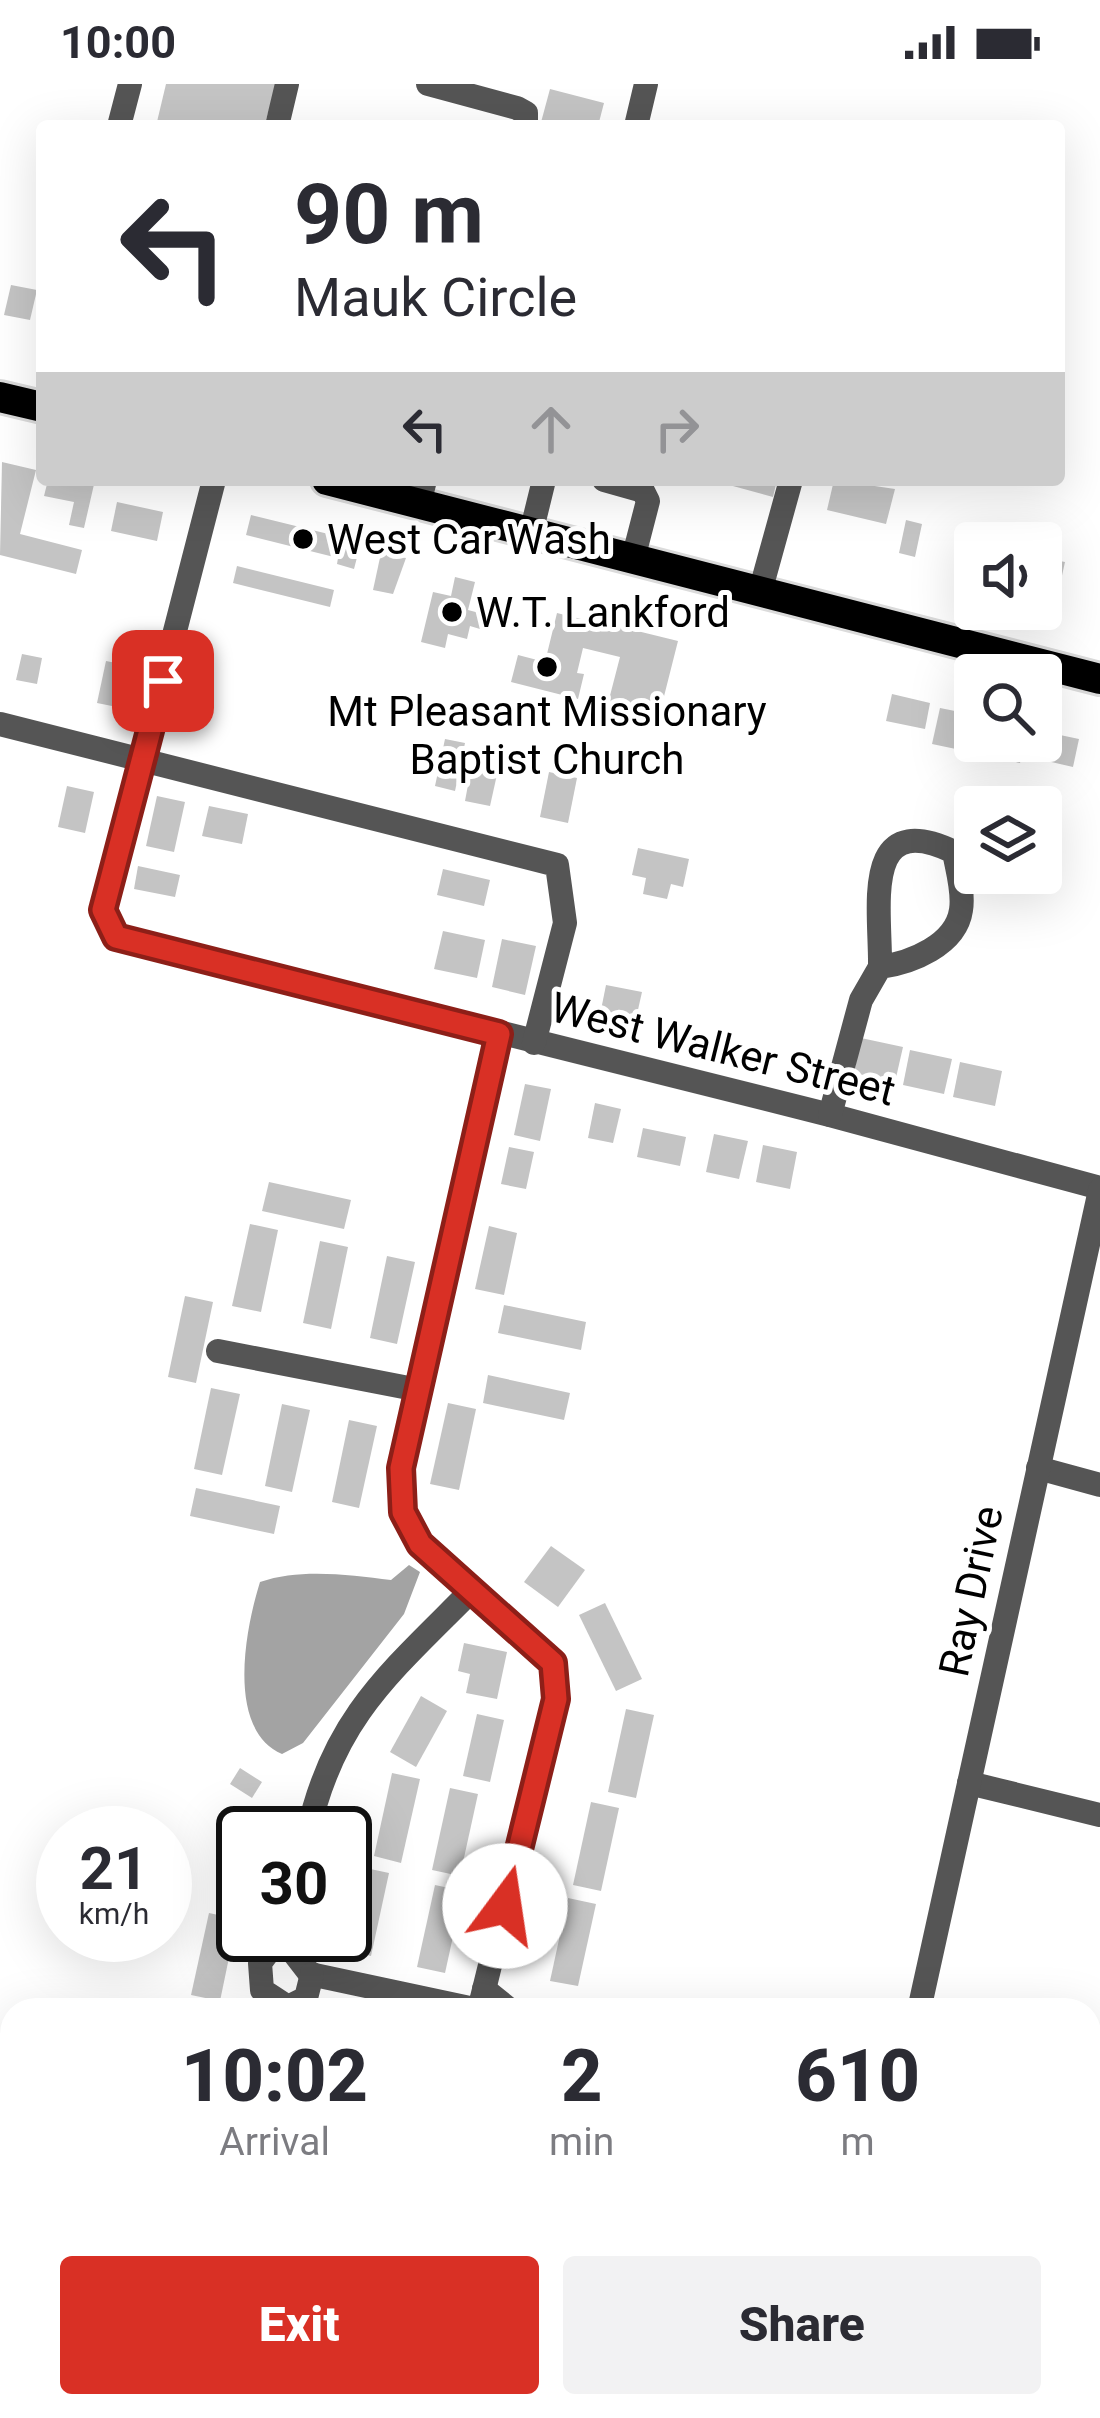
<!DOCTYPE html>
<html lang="en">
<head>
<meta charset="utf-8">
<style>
	body { margin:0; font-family:Roboto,sans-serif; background:#f2f2f3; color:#2b2b33; height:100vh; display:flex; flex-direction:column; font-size:45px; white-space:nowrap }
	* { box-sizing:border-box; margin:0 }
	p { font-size:39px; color:#7c7c81 }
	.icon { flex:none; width:66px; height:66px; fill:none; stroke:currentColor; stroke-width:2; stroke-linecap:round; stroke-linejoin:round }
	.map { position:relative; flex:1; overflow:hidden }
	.panel { position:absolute; left:0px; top:1914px; width:1101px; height:420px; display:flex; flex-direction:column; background:#fff; border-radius:36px 36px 0 0; box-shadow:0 12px 48px #0002 }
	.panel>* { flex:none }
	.banner { position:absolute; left:36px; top:36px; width:1029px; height:366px; border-radius:12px; box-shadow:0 12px 48px #0002; background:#fff; color:#2b2b33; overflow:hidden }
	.buttons { position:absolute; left:954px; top:438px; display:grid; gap:24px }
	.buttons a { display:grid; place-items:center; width:108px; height:108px; border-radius:12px; background:#fff; box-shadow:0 12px 48px #0002; font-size:60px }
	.speed { position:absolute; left:36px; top:1722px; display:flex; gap:24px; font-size:60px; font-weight:700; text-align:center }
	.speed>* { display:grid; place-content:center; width:156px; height:156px; border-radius:50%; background:#fff; box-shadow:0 12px 48px #0002; line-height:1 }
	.speed small { font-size:30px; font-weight:400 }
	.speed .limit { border:6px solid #111; border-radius:18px; background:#fff; color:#111 }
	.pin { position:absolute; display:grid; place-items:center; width:102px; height:102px; color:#fff; margin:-51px; border-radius:24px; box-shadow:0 6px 18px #0006 }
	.me { position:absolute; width:132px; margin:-66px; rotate:14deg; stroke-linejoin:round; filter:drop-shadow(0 0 9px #0008) }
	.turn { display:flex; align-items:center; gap:42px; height:252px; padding:0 60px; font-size:54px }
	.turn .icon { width:156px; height:156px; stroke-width:2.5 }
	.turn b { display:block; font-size:84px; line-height:102px }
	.lanes { display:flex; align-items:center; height:114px; padding:0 60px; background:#0003; justify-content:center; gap:60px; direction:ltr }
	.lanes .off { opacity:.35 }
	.eta { display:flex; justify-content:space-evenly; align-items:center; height:204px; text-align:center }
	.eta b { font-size:72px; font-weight:800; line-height:84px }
	.action { display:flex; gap:24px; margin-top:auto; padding:24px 60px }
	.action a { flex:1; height:138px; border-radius:12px; background:#d93025; color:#fff; font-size:48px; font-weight:800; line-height:138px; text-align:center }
	.action a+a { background:#f2f2f3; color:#2b2b33 }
	.status { display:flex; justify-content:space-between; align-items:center; height:84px; padding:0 60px; background:#fff; direction:ltr }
	.status svg { height:33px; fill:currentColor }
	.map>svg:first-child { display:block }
</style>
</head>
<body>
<div class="status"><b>10:00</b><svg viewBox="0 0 49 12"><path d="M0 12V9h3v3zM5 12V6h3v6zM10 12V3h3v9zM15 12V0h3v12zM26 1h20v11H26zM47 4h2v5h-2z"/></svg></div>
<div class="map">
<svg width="1100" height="2334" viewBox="0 0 1100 2334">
	<rect width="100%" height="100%" fill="#fff"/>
	<path fill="#a3a3a3" d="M409 1481 420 1488 404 1530 303 1659 282 1670C225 1645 246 1543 260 1498 301 1484 349 1491 391 1496Z"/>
	<g fill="#c4c4c4">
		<path d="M166 0H277L264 42H156Z"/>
		<path d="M550 5 604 19 598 42H540Z"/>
		<path d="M11 201 37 206 30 236 4 231Z"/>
		<path d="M2 378 36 386 20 450 82 466 76 490 0 471Z"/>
		<path d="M48 396H95L84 444 69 441 74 418 44 412Z"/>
		<path d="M711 396H777L773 413Z"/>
		<path d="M834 396 895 405 886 440 827 426Z"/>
		<path d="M117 418 163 428 157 457 111 447Z"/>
		<path d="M251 431 361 458 354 485 337 480 338 474 246 451Z"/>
		<path d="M906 436 922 440 915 473 899 469Z"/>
		<path d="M381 469 406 474 393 510 373 506Z"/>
		<path d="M1050 475 1065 478 1055 523 1041 519V489L1046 490Z"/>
		<path d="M237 482 334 506 330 523 233 499Z"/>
		<path d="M455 493 475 498 468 526 483 530 480 545 470 542 467 555 448 550 445 564 421 558 433 508 451 512Z"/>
		<path d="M605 527 620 531 617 542 678 557 657 640 606 627 620 573 583 564 577 589 584 590 578 615 511 598 518 571 545 578 557 529 601 540Z"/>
		<path d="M22 570 42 574 37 600 16 596Z"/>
		<path d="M106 577 131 582 122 624 97 619Z"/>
		<path d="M892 610 930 619 925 645 886 637Z"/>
		<path d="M940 624 975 631V669L932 660Z"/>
		<path d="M1041 647 1079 655 1073 683 1034 674Z"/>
		<path d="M445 655 465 659 455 707 435 702Z"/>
		<path d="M984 657H1025L1020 679 981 671Z"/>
		<path d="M472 680 498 686 490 722 465 717Z"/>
		<path d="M549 688 577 694 568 739 540 733Z"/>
		<path d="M67 702 94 708 85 749 58 743Z"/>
		<path d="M157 712 185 718 174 768 146 762Z"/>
		<path d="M209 722 248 730 242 760 202 752Z"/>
		<path d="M638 764 689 775 683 803 671 800 667 815 643 810 646 794 632 791Z"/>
		<path d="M138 782 180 791 175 813 134 805Z"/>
		<path d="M443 785 490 796 484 822 437 811Z"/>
		<path d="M443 847 485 856 477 894 434 885Z"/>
		<path d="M502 855 536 862 525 911 492 903Z"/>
		<path d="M606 901 642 908 635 939 600 931Z"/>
		<path d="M861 954 903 963 895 998 854 989Z"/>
		<path d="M910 966 952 975 944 1010 903 1001Z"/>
		<path d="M960 978 1002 987 995 1022 953 1013Z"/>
		<path d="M525 1000 551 1005 540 1057 514 1051Z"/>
		<path d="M595 1019 621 1025 613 1059 588 1054Z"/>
		<path d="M643 1044 686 1053 680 1082 637 1073Z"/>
		<path d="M714 1050 748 1057 739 1095 706 1088Z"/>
		<path d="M763 1061 797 1068 790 1105 756 1098Z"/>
		<path d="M509 1063 534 1068 526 1105 501 1100Z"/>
		<path d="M269 1098 351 1116 344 1145 262 1127Z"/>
		<path d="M250 1140 278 1146 261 1228 232 1222Z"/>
		<path d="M489 1142 517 1149 504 1211 475 1205Z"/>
		<path d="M320 1157 348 1163 331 1245 303 1239Z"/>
		<path d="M387 1172 415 1178 397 1260 370 1254Z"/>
		<path d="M185 1212 213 1218 196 1299 168 1293Z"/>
		<path d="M504 1221 586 1238 581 1266 498 1249Z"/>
		<path d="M488 1291 570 1309 564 1336 483 1319Z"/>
		<path d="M211 1304 240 1310 222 1391 194 1385Z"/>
		<path d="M448 1319 476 1325 459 1406 430 1400Z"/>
		<path d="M282 1320 310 1326 292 1408 265 1402Z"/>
		<path d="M349 1336 377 1342 359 1424 332 1418Z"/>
		<path d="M196 1404 280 1422 274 1450 190 1432Z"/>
		<path d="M551 1462 585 1486 558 1523 524 1498Z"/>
		<path d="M605 1519 642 1595 616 1607 579 1531Z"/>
		<path d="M464 1559 507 1568 497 1615 466 1609 470 1590 458 1587Z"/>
		<path d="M421 1612 447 1627 416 1683 390 1668Z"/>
		<path d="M626 1625 654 1631 636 1714 608 1708Z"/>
		<path d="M477 1630 504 1636 490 1698 463 1692Z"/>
		<path d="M240 1684 262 1698 252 1714 230 1700Z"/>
		<path d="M392 1689 420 1695 401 1779 374 1772Z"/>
		<path d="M450 1704 478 1710 460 1792 432 1786Z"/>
		<path d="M591 1718 619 1724 601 1807 573 1801Z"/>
		<path d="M241 1769 243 1770V1822L230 1819Z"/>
		<path d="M361 1783 389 1789 371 1872 343 1866Z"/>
		<path d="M435 1801 463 1807 445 1889 417 1883Z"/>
		<path d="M568 1814 596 1820 578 1902 550 1897Z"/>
		<path d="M209 1829 237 1835 220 1917 191 1911Z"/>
	</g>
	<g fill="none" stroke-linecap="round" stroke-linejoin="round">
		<g stroke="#dbdbdb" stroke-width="36">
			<g id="major">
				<path d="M0 313 42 323"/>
				<path d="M327 396 1100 595"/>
			</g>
		</g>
		<g stroke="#555" stroke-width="24">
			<path d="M428 0 517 24 526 29V42"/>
			<path d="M119 42 130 0"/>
			<path d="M277 42 287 0"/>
			<path d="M636 42 646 0"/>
			<path d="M214 396 103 826 116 852 830 1031 1100 1104"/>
			<path d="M604 396 643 407 648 417 633 475"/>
			<path d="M419 420 425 396"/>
			<path d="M531 449 544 396"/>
			<path d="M760 508 791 396"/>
			<path d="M0 640 557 781 565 839 534 959"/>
			<path d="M830 1031 861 916 880 883C911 879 956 861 961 826 964 808 957 785 954 768 860 723 881 825 880 883"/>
			<path d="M218 1267 419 1306"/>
			<path d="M1038 1384 1100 1401"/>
			<path d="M969 1699 1100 1731"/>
			<path d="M308 1749C333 1633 392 1587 472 1506"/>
			<path d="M289 1851 293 1868 310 1890 479 1926 556 1614 553 1579 420 1460 403 1428 401 1385 499 950"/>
			<path d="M291 1857 269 1867 260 1879 262 1906 288 1923 306 1914 312 1890"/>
			<path d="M484 1905 510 1926"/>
			<path d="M919 1926 1100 1106"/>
			<path d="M1089 2205 1100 2207"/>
			<path d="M826 2334 829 2322"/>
		</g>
		<use href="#major" stroke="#000" stroke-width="30"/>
	</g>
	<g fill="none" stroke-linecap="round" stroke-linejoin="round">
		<g stroke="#8d1f18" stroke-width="30">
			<path id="route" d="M163 597 103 826 116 853 499 950 401 1384 403 1428 420 1460 553 1579 556 1615 505 1822"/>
		</g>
		<use href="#route" stroke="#d93025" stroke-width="21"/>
	</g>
	<g fill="#000" stroke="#fff" stroke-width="4.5">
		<circle cx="303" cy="455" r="12"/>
		<circle cx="452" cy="528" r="12"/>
		<circle cx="547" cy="583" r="12"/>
	</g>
	<g text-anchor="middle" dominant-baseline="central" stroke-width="10" stroke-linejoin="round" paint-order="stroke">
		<g font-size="42" fill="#000" stroke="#fff" text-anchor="start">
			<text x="327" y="455">West Car Wash</text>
			<text x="476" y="528">W.T. Lankford</text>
			<text x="547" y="627" text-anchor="middle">Mt Pleasant Missionary<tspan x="547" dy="48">Baptist Church</tspan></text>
		</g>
		<g font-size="42" fill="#000" stroke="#fff">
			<text transform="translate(723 965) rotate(14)">West Walker Street</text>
			<text transform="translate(971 1507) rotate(-78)">Ray Drive</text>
		</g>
	</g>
</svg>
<div class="buttons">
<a><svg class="icon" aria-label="sound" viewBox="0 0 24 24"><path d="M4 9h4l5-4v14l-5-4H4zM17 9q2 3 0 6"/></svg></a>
<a><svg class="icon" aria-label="search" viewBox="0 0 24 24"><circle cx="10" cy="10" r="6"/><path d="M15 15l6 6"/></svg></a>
<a><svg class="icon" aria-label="layers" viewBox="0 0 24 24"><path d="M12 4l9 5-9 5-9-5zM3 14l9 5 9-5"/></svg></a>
</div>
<div class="speed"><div>21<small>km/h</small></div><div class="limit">30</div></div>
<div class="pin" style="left:163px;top:597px;background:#d93025"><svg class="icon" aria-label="arrive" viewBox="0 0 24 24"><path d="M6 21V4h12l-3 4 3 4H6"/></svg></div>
<svg class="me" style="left:505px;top:1822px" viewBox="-20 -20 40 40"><circle r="19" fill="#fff"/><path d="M0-13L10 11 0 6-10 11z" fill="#d93025"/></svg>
<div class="banner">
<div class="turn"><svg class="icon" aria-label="left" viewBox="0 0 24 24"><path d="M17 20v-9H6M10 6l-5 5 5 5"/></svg><div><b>90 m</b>Mauk Circle</div></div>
<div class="lanes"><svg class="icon" aria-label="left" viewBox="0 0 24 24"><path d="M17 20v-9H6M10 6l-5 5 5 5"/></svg><svg class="icon off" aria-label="ahead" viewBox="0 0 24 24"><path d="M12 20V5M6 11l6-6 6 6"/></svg><svg class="icon off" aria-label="right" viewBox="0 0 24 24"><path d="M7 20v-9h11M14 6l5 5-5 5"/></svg></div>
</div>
<section class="panel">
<div class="eta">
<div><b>10:02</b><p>Arrival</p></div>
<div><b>2</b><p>min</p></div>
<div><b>610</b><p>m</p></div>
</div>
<div class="action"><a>Exit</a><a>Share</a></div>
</section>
</div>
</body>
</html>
